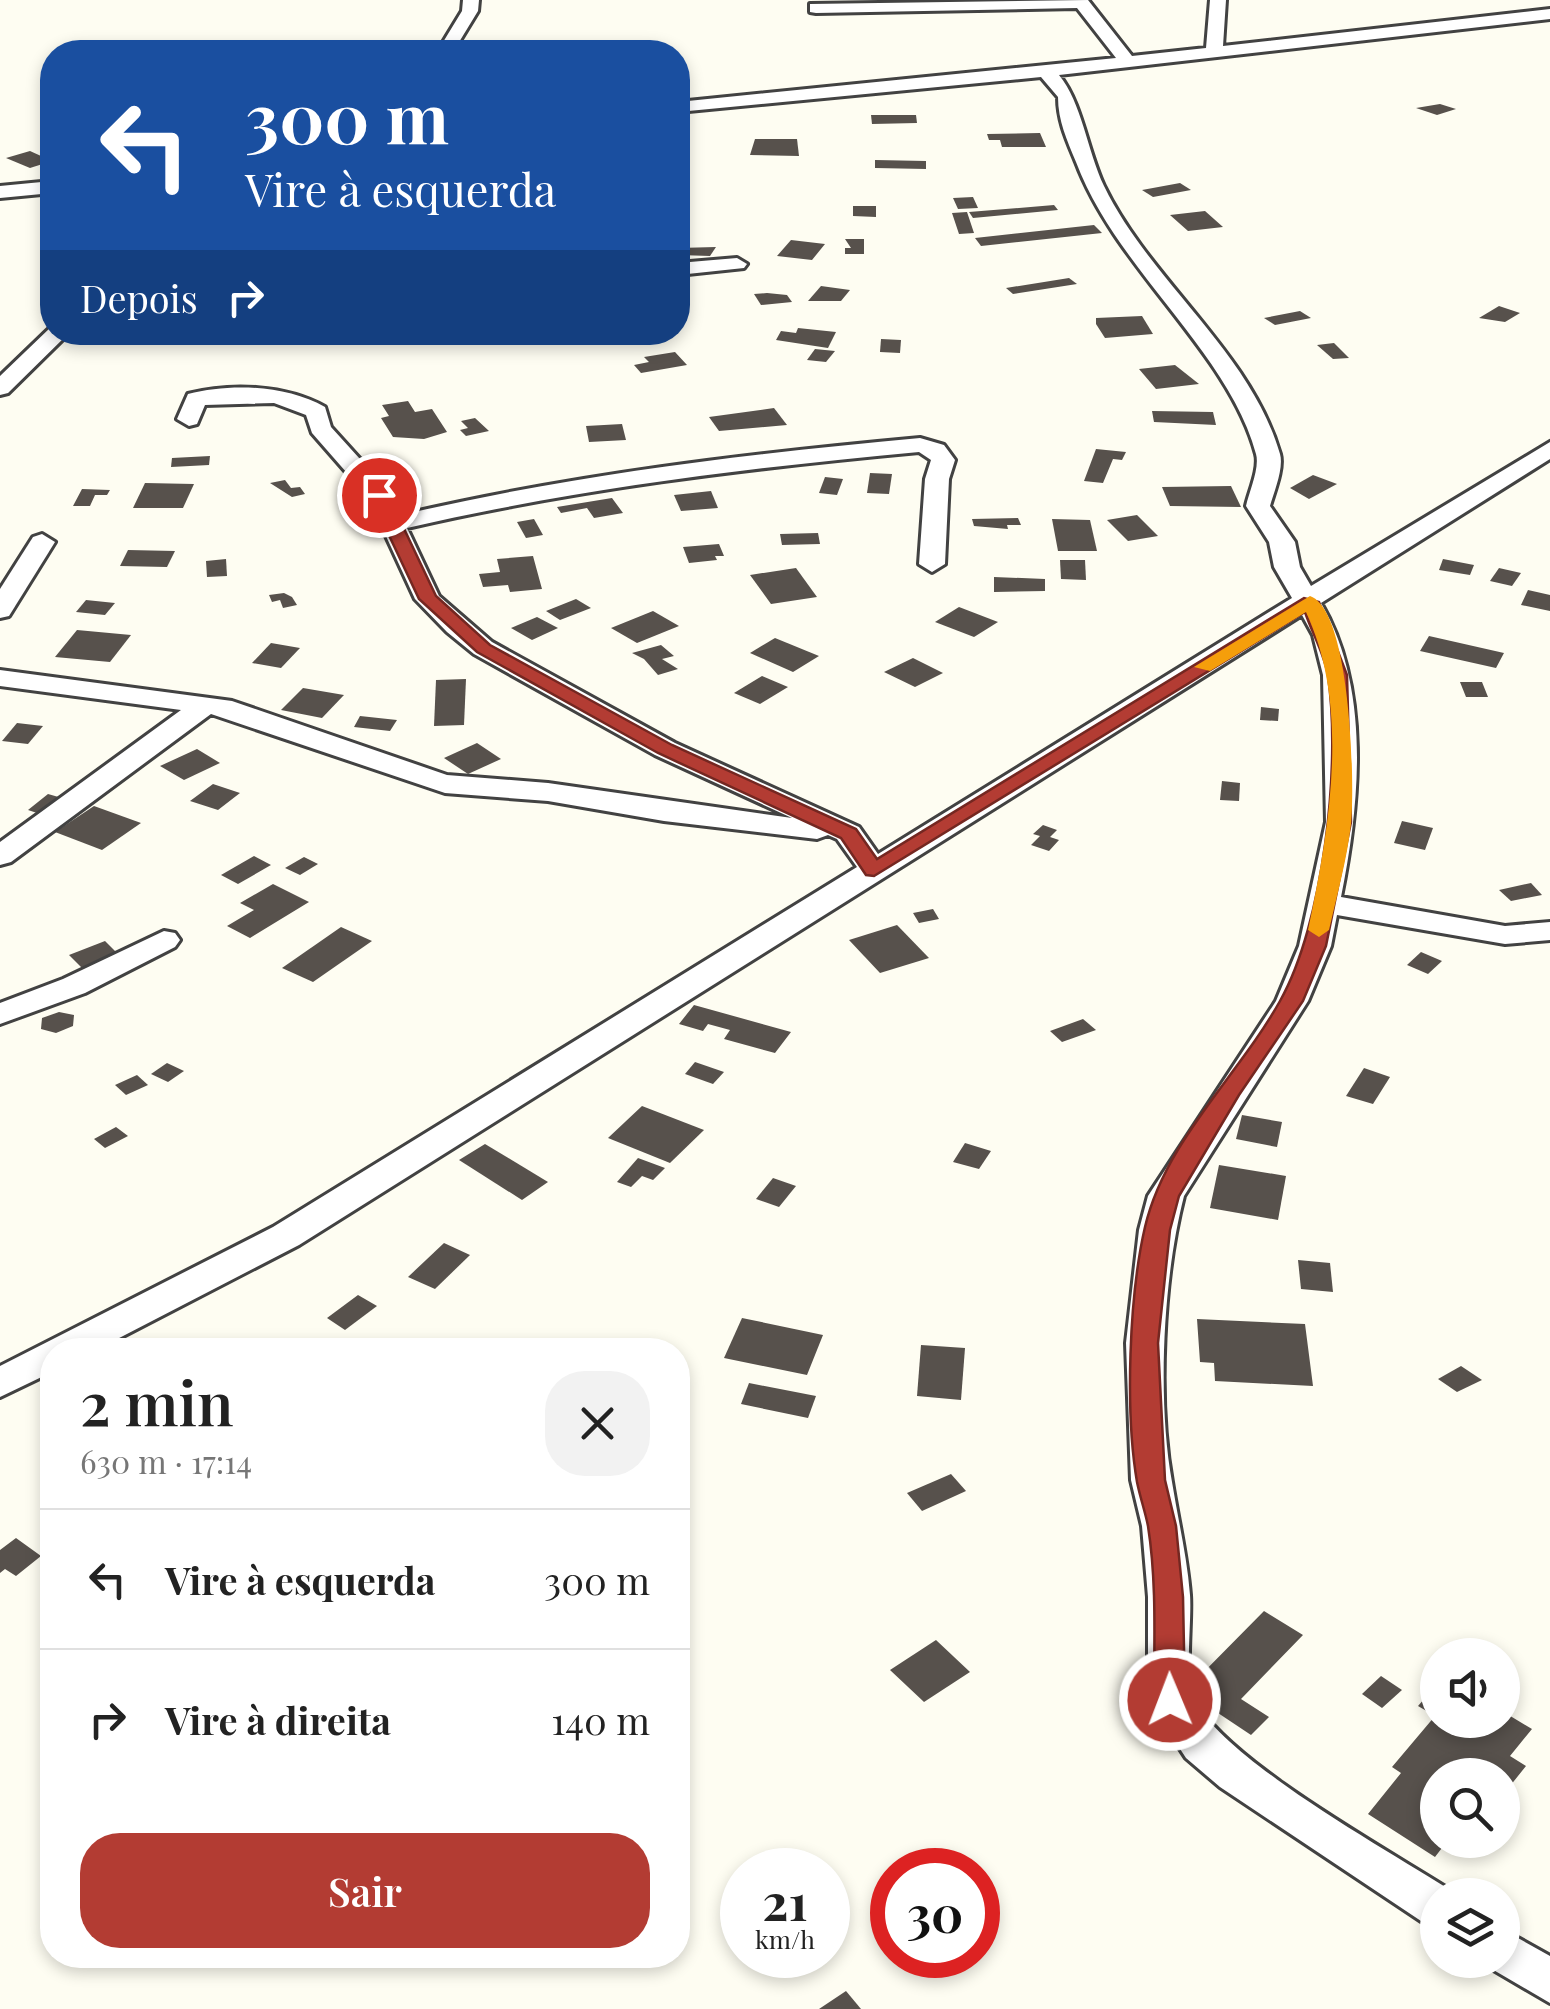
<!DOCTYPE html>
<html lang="pt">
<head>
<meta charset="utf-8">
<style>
	body { margin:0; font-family:"Playfair Display",serif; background:#f2f2f2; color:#222; height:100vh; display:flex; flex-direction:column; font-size:38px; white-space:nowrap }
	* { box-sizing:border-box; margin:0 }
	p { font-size:32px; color:#767676 }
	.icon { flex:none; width:55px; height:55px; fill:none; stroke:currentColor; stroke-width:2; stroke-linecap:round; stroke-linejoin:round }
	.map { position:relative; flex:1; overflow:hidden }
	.drawer { position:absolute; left:40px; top:1338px; width:650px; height:630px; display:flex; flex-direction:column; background:#fff; border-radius:40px; box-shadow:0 5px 15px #0003 }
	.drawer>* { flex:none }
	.guide { position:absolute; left:40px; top:40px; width:650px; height:305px; border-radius:40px; box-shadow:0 5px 15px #0003; background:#1a4fa0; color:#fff; overflow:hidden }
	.controls { position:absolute; left:1420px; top:1638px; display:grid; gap:20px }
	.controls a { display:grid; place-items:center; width:100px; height:100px; border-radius:50%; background:#fff; box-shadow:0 5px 15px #0003; font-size:50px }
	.speed { position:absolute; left:720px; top:1848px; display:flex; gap:20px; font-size:50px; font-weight:700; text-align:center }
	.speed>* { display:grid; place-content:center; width:130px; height:130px; border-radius:50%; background:#fff; box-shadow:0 5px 15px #0003; line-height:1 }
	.speed small { font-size:25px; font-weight:400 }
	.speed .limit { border:15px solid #d22; background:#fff; color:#111 }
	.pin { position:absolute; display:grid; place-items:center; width:85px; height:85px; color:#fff; margin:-42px; border:5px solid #fff; border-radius:50%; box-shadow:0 2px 10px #0007 }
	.me { position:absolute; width:110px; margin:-55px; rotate:359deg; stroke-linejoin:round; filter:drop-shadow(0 0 8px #0008) }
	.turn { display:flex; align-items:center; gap:35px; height:210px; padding:0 40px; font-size:45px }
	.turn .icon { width:130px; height:130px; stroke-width:2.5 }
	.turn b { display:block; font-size:70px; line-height:85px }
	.then { display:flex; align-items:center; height:95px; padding:0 40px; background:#0003; gap:20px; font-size:38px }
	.round { display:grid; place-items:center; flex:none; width:105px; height:105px; border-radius:40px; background:#f2f2f2 }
	.summary { display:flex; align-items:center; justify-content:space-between; height:170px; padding:0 40px }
	h1 { font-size:60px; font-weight:600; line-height:75px }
	.cta { display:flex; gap:20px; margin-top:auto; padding:20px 40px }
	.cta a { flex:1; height:115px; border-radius:40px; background:#b33c33; color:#fff; font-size:40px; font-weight:600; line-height:115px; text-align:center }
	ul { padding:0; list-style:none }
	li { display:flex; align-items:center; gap:30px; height:140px; padding:0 40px; border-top:2px solid #e0e0e0 }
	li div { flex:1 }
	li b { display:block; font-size:38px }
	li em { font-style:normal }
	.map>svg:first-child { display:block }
</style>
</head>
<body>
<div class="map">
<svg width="1550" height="2009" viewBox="0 0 1550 2009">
	<rect width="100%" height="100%" fill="#fefdf2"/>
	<g fill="#57514c">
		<path d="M1440 104 1456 109 1437 115 1416 108Z"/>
		<path d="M871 115H916L917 123 872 124Z"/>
		<path d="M1040 133 1046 147H1002L1000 140H989L987 134Z"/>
		<path d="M755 139H797L799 156 750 155Z"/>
		<path d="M30 151 52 161 30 168 6 158Z"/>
		<path d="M875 160 926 161V169L875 168Z"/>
		<path d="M1180 183 1191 190 1153 197 1142 190Z"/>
		<path d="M973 197 978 208 958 209 953 198Z"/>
		<path d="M1054 205 1058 210 973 218 969 212Z"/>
		<path d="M853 206H876V217L853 216Z"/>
		<path d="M1205 211 1223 227 1188 231 1170 215Z"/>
		<path d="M967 212 974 233 959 234 952 213Z"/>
		<path d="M1094 225 1102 233 981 246 975 238Z"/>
		<path d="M845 239H864V254H845V248H851Z"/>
		<path d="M791 240 825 244 812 260 777 256Z"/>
		<path d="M716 247 710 256 679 255 678 248Z"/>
		<path d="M1069 278 1077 284 1013 294 1006 288Z"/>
		<path d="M821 286 850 290 841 301H808Z"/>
		<path d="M767 293 787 295 792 302 761 305 754 294Z"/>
		<path d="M1499 306 1520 313 1505 322 1479 318Z"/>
		<path d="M1300 311 1311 318 1275 325 1264 318Z"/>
		<path d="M1142 316 1153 334 1105 338 1096 324V318Z"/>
		<path d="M798 328 836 332 828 348 776 340 781 331 796 333Z"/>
		<path d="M430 332H463L476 336 461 345Z"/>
		<path d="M881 339 901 340 900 353 880 352Z"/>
		<path d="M1334 343 1349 358 1333 359 1317 345Z"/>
		<path d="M815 349 835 351 826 362 807 360Z"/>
		<path d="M675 352 687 365 641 373 634 365 649 362 644 357Z"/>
		<path d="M1175 365 1199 384 1156 389 1139 369Z"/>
		<path d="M408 401 415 412 432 409 447 432 424 439 393 437 381 418 389 416 382 405Z"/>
		<path d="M774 408 787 425 719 431 709 417Z"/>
		<path d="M1152 411 1213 412 1216 425 1154 422Z"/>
		<path d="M475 418 489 431 466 436 460 430 468 428 461 421Z"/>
		<path d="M622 424 626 440 589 442 586 426Z"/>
		<path d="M1096 449 1126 452 1122 460 1113 459 1103 483 1084 481Z"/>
		<path d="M210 456 209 465 171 467 172 458Z"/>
		<path d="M870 473 892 474 889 494 867 493Z"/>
		<path d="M1313 475 1337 484 1309 499 1290 488Z"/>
		<path d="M825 477 843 479 837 495 819 493Z"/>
		<path d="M285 480 291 488 300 487 305 494 292 497 270 483Z"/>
		<path d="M145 483 194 484 183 508H133Z"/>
		<path d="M1231 486 1241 507 1170 506 1162 487Z"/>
		<path d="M82 489 110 490 107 495H95L90 506H73Z"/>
		<path d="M711 491 718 508 681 511 674 495Z"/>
		<path d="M612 498 623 513 594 518 587 508 561 513 557 507Z"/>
		<path d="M1137 515 1158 536 1128 541 1107 520Z"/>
		<path d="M1018 518 1021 525H1007L1008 529 974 526 972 519Z"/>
		<path d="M534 519 543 535 526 538 517 522Z"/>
		<path d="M1052 519 1090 520 1097 551H1058Z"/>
		<path d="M818 533 820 544 782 545 780 534Z"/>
		<path d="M719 544 724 556H715L717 560 689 563 683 547Z"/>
		<path d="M128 550 175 551 167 567 120 566Z"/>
		<path d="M533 556 542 589 510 592 508 585 483 587 479 574 500 572 497 559Z"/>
		<path d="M226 559 227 576 207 577 206 561Z"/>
		<path d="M1443 559 1474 565 1470 575 1439 570Z"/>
		<path d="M1060 560H1085L1086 580 1061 579Z"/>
		<path d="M796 568 817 597 771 604 750 575Z"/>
		<path d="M1499 568 1521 573 1512 586 1490 581Z"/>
		<path d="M994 577 1045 579V591L994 592Z"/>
		<path d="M1528 590 1550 595V611L1521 605Z"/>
		<path d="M284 593 292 597 297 605 283 608 280 600 272 602 269 595Z"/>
		<path d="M576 599 591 608 560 620 546 611Z"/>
		<path d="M86 600 115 603 105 615 76 612Z"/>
		<path d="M959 607 998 622 974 637 935 622Z"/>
		<path d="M653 611 679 626 637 643 611 628Z"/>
		<path d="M537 617 558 628 532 640 511 628Z"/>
		<path d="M77 630 131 635 110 662 55 657Z"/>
		<path d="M1429 636 1504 653 1496 668 1420 651Z"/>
		<path d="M775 638 819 656 793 672 750 653Z"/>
		<path d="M271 643 300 648 281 668 252 663Z"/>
		<path d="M661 645 674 656 662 659 678 669 658 675 644 659 632 653Z"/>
		<path d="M913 658 943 673 915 687 884 672Z"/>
		<path d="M762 676 788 687 760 704 734 693Z"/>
		<path d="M466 679 464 725 434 726 436 680Z"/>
		<path d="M1460 682H1482L1488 697H1466Z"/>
		<path d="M303 688 344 695 322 718 281 710Z"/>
		<path d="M1261 707 1279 709 1278 721 1260 720Z"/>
		<path d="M360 716 397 720 390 731 354 727Z"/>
		<path d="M17 723 43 726 28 744 2 741Z"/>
		<path d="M477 743 501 759 468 774 444 758Z"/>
		<path d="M197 749 220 763 184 780 160 766Z"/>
		<path d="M1222 781 1240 783 1239 801 1220 800Z"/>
		<path d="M213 784 240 793 218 810 190 801Z"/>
		<path d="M48 794 62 798 43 815 28 810Z"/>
		<path d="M94 806 141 823 102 850 55 832Z"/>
		<path d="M1402 821 1433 828 1425 850 1394 843Z"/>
		<path d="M1043 825 1057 830 1050 837 1059 840 1049 851 1031 845 1040 836 1033 834Z"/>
		<path d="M254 856 271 865 238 884 221 875Z"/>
		<path d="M304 857 318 864 300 875 285 868Z"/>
		<path d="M1531 883 1542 895 1511 901 1499 890Z"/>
		<path d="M273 884 309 902 250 938 227 926 254 910 240 903Z"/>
		<path d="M933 909 939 919 919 923 913 913Z"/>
		<path d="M897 925 929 958 880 973 849 940Z"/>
		<path d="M341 927 372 941 313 982 282 968Z"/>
		<path d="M105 941 117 953 82 968 69 955Z"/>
		<path d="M1421 952 1442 961 1428 974 1407 965Z"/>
		<path d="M694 1005 791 1032 775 1053 724 1039 730 1030 708 1024 703 1031 679 1024Z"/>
		<path d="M59 1012 74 1015 73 1026 56 1033 41 1029 42 1018Z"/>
		<path d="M1083 1019 1096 1030 1062 1042 1050 1031Z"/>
		<path d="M695 1062 724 1072 713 1084 685 1074Z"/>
		<path d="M167 1063 184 1071 168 1082 151 1074Z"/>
		<path d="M1364 1068 1390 1077 1373 1104 1346 1096Z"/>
		<path d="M137 1075 148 1085 126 1095 115 1085Z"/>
		<path d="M642 1106 704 1130 670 1163 608 1138Z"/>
		<path d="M1242 1115 1282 1122 1277 1147 1236 1139Z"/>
		<path d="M116 1127 128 1136 105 1148 94 1139Z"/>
		<path d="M965 1143 991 1151 979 1169 953 1162Z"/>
		<path d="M485 1144 548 1182 522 1200 459 1160Z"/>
		<path d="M638 1158 665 1168 653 1180 642 1176 631 1187 617 1182Z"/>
		<path d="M1219 1165 1286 1176 1278 1220 1210 1208Z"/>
		<path d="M773 1178 796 1186 779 1207 756 1199Z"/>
		<path d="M444 1243 470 1255 435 1289 408 1277Z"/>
		<path d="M1298 1260 1330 1263 1333 1292 1301 1289Z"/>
		<path d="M358 1295 377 1306 345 1330 327 1318Z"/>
		<path d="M742 1318 823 1335 807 1375 724 1358Z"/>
		<path d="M1197 1319 1305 1324 1313 1386 1215 1381 1214 1363 1200 1362Z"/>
		<path d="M921 1345 965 1348 961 1400 917 1396Z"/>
		<path d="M1461 1366 1482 1380 1457 1392 1438 1379Z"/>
		<path d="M749 1383 816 1396 808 1418 741 1404Z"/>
		<path d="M951 1474 966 1491 922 1511 907 1493Z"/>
		<path d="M16 1538 41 1556 16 1576 5 1569 0 1573V1550Z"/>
		<path d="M1264 1611 1303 1635 1241 1699 1269 1717 1251 1735 1185 1691Z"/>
		<path d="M936 1640 970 1672 924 1702 890 1670Z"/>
		<path d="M1381 1676 1402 1690 1382 1708 1362 1694Z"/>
		<path d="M1438 1683V1720H1502V1711L1532 1729 1510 1756 1526 1766 1502 1796V1775H1438V1840H1448L1435 1857 1368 1814 1401 1773 1392 1767 1435 1716 1418 1706Z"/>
		<path d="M846 1991 861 2009H819Z"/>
	</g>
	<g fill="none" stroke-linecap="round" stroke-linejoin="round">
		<g stroke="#424242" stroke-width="6">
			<g id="minor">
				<path d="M463 0H479L478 11 453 52H437L462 11Z"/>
				<path d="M1088 0 1132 56 1206 48 1210 0H1226L1223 46 1550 9V19L1059 75C1082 103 1087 150 1104 186 1150 281 1250 351 1280 454 1284 468 1274 492 1270 506L1295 542 1300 567 1311 586 1550 442V459L1321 603C1371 689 1360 803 1341 897L1505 926 1550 922V940L1505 944 1337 915 1331 946 1308 1001 1184 1196C1163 1278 1157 1399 1172 1482 1178 1520 1187 1556 1190 1595 1192 1620 1184 1680 1194 1700 1230 1764 1388 1850 1455 1893L1438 1895V1927L1421 1921 1220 1787 1186 1758 1148 1700V1597L1142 1526 1131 1480 1126 1343 1139 1230 1148 1196 1276 1001 1299 946 1326 822 1323 675 1313 635 1302 615 299 1245 96 1350H52V1372L0 1397V1366L273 1227 857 867 837 839 828 835 817 839 664 821 548 801 445 793 211 714 11 862 0 865V842L181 710 0 686V670L232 701 447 775 548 783 792 818 655 755 474 654 447 632 415 599 368 497 312 433 306 415 274 403 205 405 197 424 189 426 177 419 188 394C231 383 286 385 325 407L331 427 388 490 401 515C572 475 745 454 920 438L944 445 955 460 949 479 945 564 932 572 919 564 925 479 931 460 919 452C746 468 576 489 407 528L439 596 492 642 675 743 859 827 878 854 1292 598 1274 567 1269 542 1246 506C1249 492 1260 468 1256 454 1229 352 1116 269 1076 162 1067 140 1058 121 1058 97L1041 77 678 112V102L1116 58 1077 8 816 13 810 12V4Z"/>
				<path d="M52 181V193L0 198V186Z"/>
				<path d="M737 258 747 264 744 268 678 275V263Z"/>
				<path d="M51 327 52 332H70L8 393 0 395V376Z"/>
				<path d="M42 534 55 542 9 616 0 618V589L33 537Z"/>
				<path d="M164 931 175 933 180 940 175 947 85 993 0 1024V1003L63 979Z"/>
				<path d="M1502 1929 1550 1956V2003L1485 1965 1483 1960H1502Z"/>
			</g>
		</g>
		<use href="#minor" fill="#fff" fill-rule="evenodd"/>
	</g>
	<path fill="#b33c33" stroke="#742721" stroke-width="2.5" d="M373 491 388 495 436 596 490 645 672 745 856 829 877 859 1304 598 1319 602 1347 675 1351 822 1326 946 1303 1001 1239 1095 1179 1196 1170 1230 1158 1343 1165 1480 1176 1526 1183 1597 1185 1700 1181 1708 1170 1712 1159 1708 1154 1700C1154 1642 1157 1583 1148 1526 1145 1511 1140 1497 1137 1482 1125 1412 1129 1296 1145 1227 1165 1141 1239 1075 1280 1001 1324 923 1341 764 1328 676 1325 655 1312 633 1305 612L874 876 866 875 841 838 658 753 477 652 419 599 370 495Z"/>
	<path fill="#f59e0b" d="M1310 596C1351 610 1355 785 1351 824 1347 859 1337 895 1329 930L1319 937 1308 930C1329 830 1351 708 1306 612L1210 671 1194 667Z"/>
</svg>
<div class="controls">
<a><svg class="icon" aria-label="sound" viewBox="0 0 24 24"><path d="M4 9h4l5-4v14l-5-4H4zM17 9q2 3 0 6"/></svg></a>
<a><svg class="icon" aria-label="search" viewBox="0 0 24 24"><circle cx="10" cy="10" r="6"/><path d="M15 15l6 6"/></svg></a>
<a><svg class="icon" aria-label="layers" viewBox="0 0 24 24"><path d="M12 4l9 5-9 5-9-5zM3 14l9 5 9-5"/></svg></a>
</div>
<div class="speed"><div>21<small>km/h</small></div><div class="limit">30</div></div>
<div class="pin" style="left:379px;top:495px;background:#d93025"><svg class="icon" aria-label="arrive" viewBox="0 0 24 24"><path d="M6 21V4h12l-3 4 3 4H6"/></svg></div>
<svg class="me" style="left:1170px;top:1700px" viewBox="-20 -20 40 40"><circle r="17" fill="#b33c33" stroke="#fff" stroke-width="3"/><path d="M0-11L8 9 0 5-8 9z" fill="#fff"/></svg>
<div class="guide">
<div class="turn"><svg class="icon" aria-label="left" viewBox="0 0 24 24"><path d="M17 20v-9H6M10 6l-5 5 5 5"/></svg><div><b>300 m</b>Vire à esquerda</div></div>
<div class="then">Depois<svg class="icon" aria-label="right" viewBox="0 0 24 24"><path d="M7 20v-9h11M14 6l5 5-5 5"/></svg></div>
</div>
<section class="drawer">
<div class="summary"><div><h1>2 min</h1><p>630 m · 17:14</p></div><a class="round"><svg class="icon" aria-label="close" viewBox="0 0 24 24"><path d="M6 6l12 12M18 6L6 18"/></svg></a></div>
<ul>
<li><svg class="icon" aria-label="left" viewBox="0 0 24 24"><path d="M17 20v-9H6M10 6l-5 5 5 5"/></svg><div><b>Vire à esquerda</b></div><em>300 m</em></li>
<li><svg class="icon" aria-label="right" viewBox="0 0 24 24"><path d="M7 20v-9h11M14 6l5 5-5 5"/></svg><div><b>Vire à direita</b></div><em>140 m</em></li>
</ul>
<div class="cta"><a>Sair</a></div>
</section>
</div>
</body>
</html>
